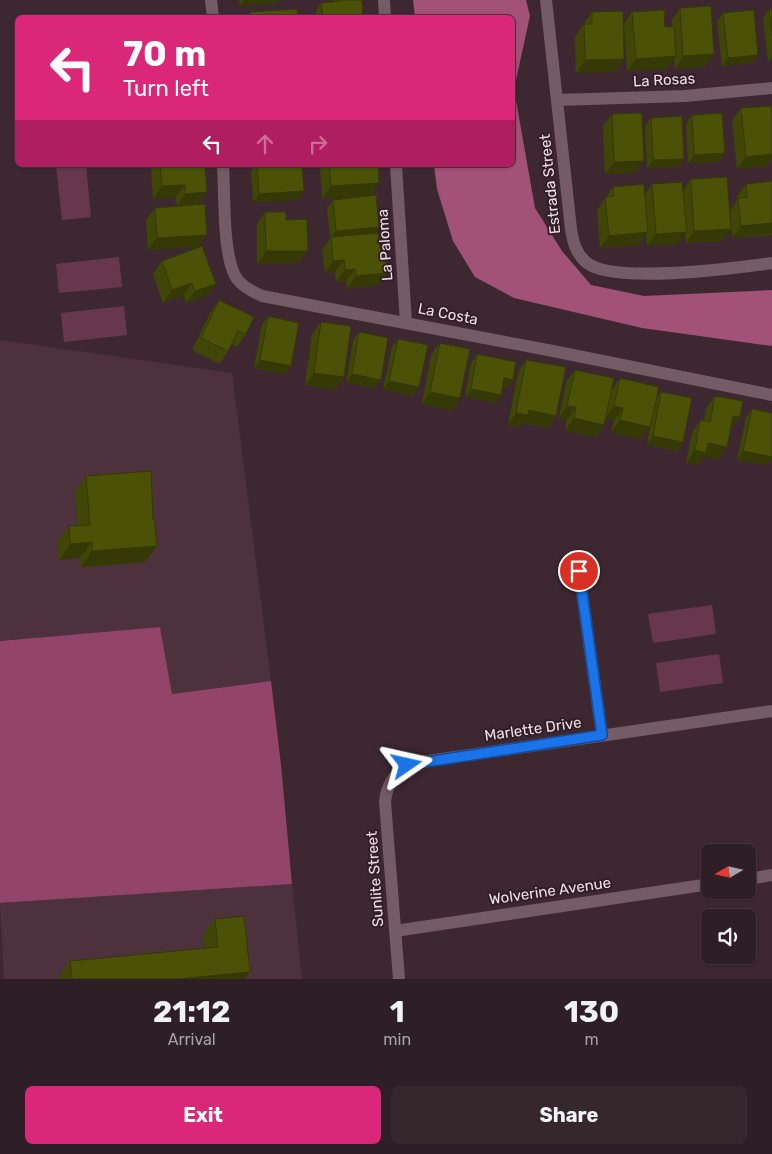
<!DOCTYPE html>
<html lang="en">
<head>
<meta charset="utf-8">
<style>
	body { margin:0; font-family:Rubik,sans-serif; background:#36272d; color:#f1f3f6; height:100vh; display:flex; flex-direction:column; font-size:19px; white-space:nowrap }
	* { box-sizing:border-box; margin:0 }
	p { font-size:16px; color:#a7a2a7 }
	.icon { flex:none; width:28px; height:28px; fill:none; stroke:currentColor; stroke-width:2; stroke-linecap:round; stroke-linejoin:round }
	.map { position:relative; height:979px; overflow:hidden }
	.sheet { display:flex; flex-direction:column; background:#2e1e25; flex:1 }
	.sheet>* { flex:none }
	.guide { position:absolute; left:15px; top:15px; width:500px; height:152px; border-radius:8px; box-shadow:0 1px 4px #0004,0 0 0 1px #493c42; background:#db2777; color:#fff; overflow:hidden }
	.needle { width:32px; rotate:261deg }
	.fabs { position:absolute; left:701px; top:844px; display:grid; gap:10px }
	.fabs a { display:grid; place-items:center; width:55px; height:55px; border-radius:8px; background:#2e1e25; box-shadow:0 1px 4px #0004,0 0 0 1px #493c42; font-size:25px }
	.pin { position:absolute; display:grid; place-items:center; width:42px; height:42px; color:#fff; margin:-21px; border:2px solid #fff; border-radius:50%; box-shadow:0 1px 5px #0007 }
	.me { position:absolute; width:55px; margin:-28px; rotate:79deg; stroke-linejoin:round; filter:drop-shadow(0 0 4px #0008) }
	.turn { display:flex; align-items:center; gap:18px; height:105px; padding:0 25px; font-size:22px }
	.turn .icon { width:65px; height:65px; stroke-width:2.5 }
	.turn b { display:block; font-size:35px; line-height:42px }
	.lanes { display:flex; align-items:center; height:48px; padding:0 25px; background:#0003; justify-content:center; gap:25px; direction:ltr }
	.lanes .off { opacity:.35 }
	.eta { display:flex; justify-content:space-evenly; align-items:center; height:85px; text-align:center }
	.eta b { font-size:30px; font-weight:700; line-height:35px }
	.primary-button { display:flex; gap:10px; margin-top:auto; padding:10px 25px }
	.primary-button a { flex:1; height:58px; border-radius:8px; background:#db2777; color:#fff; font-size:20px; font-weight:700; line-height:58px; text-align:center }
	.primary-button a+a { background:#36272d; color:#f1f3f6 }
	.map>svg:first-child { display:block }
</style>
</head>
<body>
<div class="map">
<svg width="772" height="979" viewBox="0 0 772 979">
	<rect width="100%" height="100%" fill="#3d2831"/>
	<g fill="#4d323d">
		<path d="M0 340 232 373 271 681 172 694 160 627 0 641Z"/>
		<path d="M292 884 302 979H4L0 903Z"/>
	</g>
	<g fill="#67384d">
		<path d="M56 165H86L91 217 62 220Z"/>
		<path d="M119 257 122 287 59 293 56 264Z"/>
		<path d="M124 306 127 335 64 342 61 313Z"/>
		<path d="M712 605 716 634 653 643 648 614Z"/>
		<path d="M719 654 723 683 660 692 656 663Z"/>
	</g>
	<path fill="#924469" d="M160 627 172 694 271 681 281 765 292 884 0 903V641Z"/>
	<path fill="#a25277" d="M413 0H526L530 16 514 89 535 208 562 251 591 285 644 296 772 290V346L642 328 514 298 475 277 453 241 437 189 434 165H512V18L415 17Z"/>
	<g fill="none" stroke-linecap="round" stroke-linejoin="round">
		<g stroke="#745b65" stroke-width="12">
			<path d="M211 0 213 18"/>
			<path d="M384 0 385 18"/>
			<path d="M546 0 571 229C573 242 576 254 587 263 614 284 736 268 772 263"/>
			<path d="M557 100 685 96 772 88"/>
			<path d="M223 165C225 193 222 257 237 279 243 287 253 292 262 296L553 351 772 395"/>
			<path d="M396 165 406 323"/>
			<path d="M579 571 602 735"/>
			<path d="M748 879 772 875"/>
			<path d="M395 931 710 884"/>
			<path d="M399 979 385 802C387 779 400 767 421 762L772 711"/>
		</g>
	</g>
	<g fill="#404706">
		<path d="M239 0H279L277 3 240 6Z"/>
		<path d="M333 0H362L363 18H316V11L321 3 334 2Z"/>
		<path d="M680 8 705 67 675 69 674 58 667 69 627 71 624 24 632 12 665 27H672V20Z"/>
		<path d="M769 10H772V60L768 61 763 19Z"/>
		<path d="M250 12 298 18H246Z"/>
		<path d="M592 12 624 59 615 72 576 73 575 37Z"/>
		<path d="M723 13 752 63 722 66 717 21Z"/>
		<path d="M741 108 772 114V159L767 166 737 169 732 121Z"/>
		<path d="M612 114 635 173 605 174 603 126Z"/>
		<path d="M692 115 719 162 688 163 686 124Z"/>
		<path d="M651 118 684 159 678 167 647 169 645 126Z"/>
		<path d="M153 165H205L198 205V247L148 250 146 220 155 208 177 206 176 197 153 199 151 168Z"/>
		<path d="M256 165H302L304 191 298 200 253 202 251 172Z"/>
		<path d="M320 165H378L371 196 322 199Z"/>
		<path d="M691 179 722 241 686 243 685 234 678 244 647 246 646 234 639 245 600 248 597 210 613 187 645 195 652 184 683 191Z"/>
		<path d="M746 184 772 235 732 238 730 211 738 199 737 196Z"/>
		<path d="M333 200 379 227 375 233 387 273 378 285 347 289 346 281 336 282 335 272 325 273 322 250 330 239 327 208Z"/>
		<path d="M265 212 286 220 299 263 257 264V224Z"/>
		<path d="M162 261 216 284 207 296 186 303 184 295 163 303 153 274Z"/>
		<path d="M219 300 246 334 237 347 232 344 228 351 220 364 192 350 210 313Z"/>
		<path d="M268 316 291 366 285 374 254 368 262 325Z"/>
		<path d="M321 322 335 390 305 385 312 334Z"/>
		<path d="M359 332 375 388 346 383 353 341Z"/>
		<path d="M398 339 413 396 383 389 392 347Z"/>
		<path d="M440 343 460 398 452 410 422 404 431 355Z"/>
		<path d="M477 354 513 380 507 388 502 387 501 395 495 403 465 397 471 363Z"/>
		<path d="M526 360 556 416 548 428 522 423 519 427 508 425 518 372Z"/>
		<path d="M575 370 611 391 620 378 656 399 661 392 683 442 677 451 647 445 650 427 641 439 611 432 614 420 606 419 596 437 565 431 567 420 559 418 566 382Z"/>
		<path d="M715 396 740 417 731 429 719 459 704 456 698 465 686 463 692 433 700 420 704 421 706 409Z"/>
		<path d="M752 409 772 413V459L767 465 737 460 746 417Z"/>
		<path d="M86 476 153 519 157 546 145 562 81 567 80 558 59 560 57 543 69 526H78L75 492Z"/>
		<path d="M215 919 250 972 245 979H59V977L70 961 205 948 203 935Z"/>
	</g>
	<g fill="#343905">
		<path d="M244 0H279L277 3 240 6Z"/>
		<path d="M714 54 705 67 675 69 683 56Z"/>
		<path d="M758 55 752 63 722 66 728 58Z"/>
		<path d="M772 55V60L768 61Z"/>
		<path d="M676 56 667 69 627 71 636 59Z"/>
		<path d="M624 59 615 72 576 73 585 60Z"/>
		<path d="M725 153 719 162 688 163 694 155Z"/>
		<path d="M772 154V159L767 166 737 169 746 157Z"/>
		<path d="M684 159 678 167 647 169 653 160Z"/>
		<path d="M644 161 635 173 605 174 614 162Z"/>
		<path d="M379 183 371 196 322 199 331 186Z"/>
		<path d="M185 185 176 197 153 199 162 186Z"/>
		<path d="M304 191 298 200 253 202 259 194Z"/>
		<path d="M207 192 198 205 177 206 185 194Z"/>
		<path d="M772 223V234L732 238 741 226Z"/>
		<path d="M379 227 373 235 331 238 336 231Z"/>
		<path d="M731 229 722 241 686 243 694 231Z"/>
		<path d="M648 232 639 245 600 248 609 236Z"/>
		<path d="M687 232 678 244 647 246 656 234Z"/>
		<path d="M207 235 198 247 148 250 157 238Z"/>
		<path d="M266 251H308L299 263 257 264Z"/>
		<path d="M344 260 335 272 325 273 333 261Z"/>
		<path d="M355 269 346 281 336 282 345 270Z"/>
		<path d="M387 273 378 285 347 289 356 276Z"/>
		<path d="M192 283 184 295 163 303 172 290Z"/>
		<path d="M216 284 207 296 186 303 195 291Z"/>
		<path d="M260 360 291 366 285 374 254 368Z"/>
		<path d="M314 373 344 377 335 390 305 385Z"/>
		<path d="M352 374 381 380 375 388 346 383Z"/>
		<path d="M504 378 513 380 507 388 498 387Z"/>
		<path d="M389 381 419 387 413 396 383 389Z"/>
		<path d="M471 389 501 395 495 403 465 397Z"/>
		<path d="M430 392 460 398 452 410 422 404Z"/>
		<path d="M567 406 576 407 567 420 559 418Z"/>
		<path d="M614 406 623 408 614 420 605 419Z"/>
		<path d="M529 410 556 416 548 428 522 423 519 427 508 425 516 413Z"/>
		<path d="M733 416 740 417 731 429 725 428Z"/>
		<path d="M574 418 604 425 596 437 565 431Z"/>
		<path d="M620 420 650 427 641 439 611 432Z"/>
		<path d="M653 436 683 442 677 451 647 445Z"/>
		<path d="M708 443 727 447 719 459 704 456 698 465 686 463 695 450Z"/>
		<path d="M743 451 772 457V459L767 465 737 460Z"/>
		<path d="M92 542 80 558 59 560 70 544Z"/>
		<path d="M157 546 145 562 81 567 92 551Z"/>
		<path d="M250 972 245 979H178Z"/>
	</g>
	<g fill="#4b5207" stroke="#343905">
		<path d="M340 0H362L363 18H323L321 3 340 1Z"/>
		<path d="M711 6 714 54 683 56 680 8Z"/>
		<path d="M297 9 298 18H250V12Z"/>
		<path d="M664 10 665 27H674L676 56 636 59 632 12Z"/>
		<path d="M754 10 758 55 728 58 723 13Z"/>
		<path d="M769 10H772V36Z"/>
		<path d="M623 11 624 59 585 60 584 24H592V12Z"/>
		<path d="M771 106 772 114V154L746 157 741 108Z"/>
		<path d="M642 113 644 161 614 162 612 114Z"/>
		<path d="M722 113 725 153 694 155 692 115Z"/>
		<path d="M682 116 684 159 653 160 651 118Z"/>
		<path d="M160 165H205L207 192 185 194V185L162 186Z"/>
		<path d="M257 165H302L304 191 259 194Z"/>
		<path d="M329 165H378L379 183 331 186Z"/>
		<path d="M727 177 731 229 694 231 691 179Z"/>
		<path d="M772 181V223L741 226 738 198 747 197 746 184Z"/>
		<path d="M682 182 687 232 656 234 652 184Z"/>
		<path d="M644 184 648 232 609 236 605 197 614 196 613 187Z"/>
		<path d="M376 195 379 227 336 231 333 200Z"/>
		<path d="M205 204 207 235 157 238 155 208Z"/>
		<path d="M265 212H286V220L307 219 308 251H266Z"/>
		<path d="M378 233 380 248 384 247 387 273 356 276 355 269 345 270 344 260 333 261 331 237Z"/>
		<path d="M202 246 216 284 195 291 192 283 172 290 162 261Z"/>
		<path d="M219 300 254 317 246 334 238 331 228 351 201 338Z"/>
		<path d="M268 316 299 323 291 366 260 360Z"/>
		<path d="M321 322 351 326 344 377 314 373Z"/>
		<path d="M359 332 388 338 381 380 352 374Z"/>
		<path d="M398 339 428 345 419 387 389 381Z"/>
		<path d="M440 343 470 349 460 398 430 392Z"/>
		<path d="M477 354 516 362 513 380 504 378 501 395 471 389Z"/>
		<path d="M526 360 566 367 556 416 529 410 528 415 516 413Z"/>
		<path d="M575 370 614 378 604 425 574 418 576 407 567 406Z"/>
		<path d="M620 378 659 387 650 427 620 420 623 408 614 406Z"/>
		<path d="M661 392 692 398 683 442 653 436Z"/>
		<path d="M715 396 743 401 740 417 733 416 727 447 708 443 706 453 695 450 700 420 710 422Z"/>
		<path d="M752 409 772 413V457L743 451Z"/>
		<path d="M151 471 153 519H154L157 546 92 551V542L70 544 69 526 90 525 86 476Z"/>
		<path d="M244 916 250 972 178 979H72L70 961 218 947 215 919Z"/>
	</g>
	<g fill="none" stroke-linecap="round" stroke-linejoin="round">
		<g stroke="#114b97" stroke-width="12">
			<path id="route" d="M407 765 602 735 579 571"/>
		</g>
		<use href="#route" stroke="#1a73e8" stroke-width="9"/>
	</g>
	<g text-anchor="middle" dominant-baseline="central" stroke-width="4" stroke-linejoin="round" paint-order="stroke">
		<g font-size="15" fill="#eddee4" stroke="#321e27">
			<text transform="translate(664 80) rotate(-3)">La Rosas</text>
			<text transform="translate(550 184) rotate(-96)">Estrada Street</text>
			<text transform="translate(385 245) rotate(-94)">La Paloma</text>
			<text transform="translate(448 314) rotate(11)">La Costa</text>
			<text transform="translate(533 729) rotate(-8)">Marlette Drive</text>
			<text transform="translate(375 879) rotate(-94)">Sunlite Street</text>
			<text transform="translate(550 891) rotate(-8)">Wolverine Avenue</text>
		</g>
	</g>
</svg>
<div class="fabs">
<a><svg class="needle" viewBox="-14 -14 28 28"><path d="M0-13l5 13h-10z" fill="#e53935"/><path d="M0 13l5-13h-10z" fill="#a7a2a7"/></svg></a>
<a><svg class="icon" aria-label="sound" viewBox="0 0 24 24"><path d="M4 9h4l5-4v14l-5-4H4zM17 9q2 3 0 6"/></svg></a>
</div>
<div class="pin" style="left:579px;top:571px;background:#d93025"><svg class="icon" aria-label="arrive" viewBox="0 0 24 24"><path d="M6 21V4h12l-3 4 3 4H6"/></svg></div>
<svg class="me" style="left:407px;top:765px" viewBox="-20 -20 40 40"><path d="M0-17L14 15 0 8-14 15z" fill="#1a73e8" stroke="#fff" stroke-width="4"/></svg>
<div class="guide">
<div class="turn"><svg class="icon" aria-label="left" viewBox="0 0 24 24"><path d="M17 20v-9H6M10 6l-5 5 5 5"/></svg><div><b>70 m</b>Turn left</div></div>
<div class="lanes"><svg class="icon" aria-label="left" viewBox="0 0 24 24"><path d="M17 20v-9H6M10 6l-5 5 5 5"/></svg><svg class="icon off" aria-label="ahead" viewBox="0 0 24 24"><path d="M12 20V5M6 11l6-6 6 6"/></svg><svg class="icon off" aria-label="right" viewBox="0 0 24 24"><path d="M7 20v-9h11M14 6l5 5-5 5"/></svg></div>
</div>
</div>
<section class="sheet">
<div class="eta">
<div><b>21:12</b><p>Arrival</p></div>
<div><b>1</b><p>min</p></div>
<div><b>130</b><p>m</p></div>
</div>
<div class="primary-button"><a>Exit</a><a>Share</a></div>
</section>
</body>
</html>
